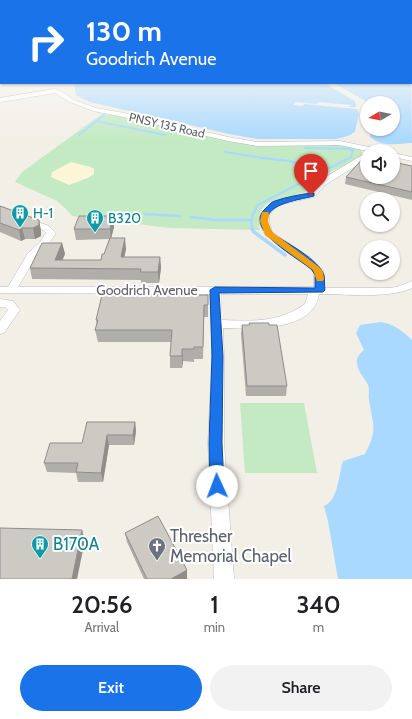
<!DOCTYPE html>
<html lang="en">
<head>
<meta charset="utf-8">
<style>
	body { margin:0; font-family:Cabin,sans-serif; background:#f2f2f2; color:#202124; height:100vh; display:flex; flex-direction:column; font-size:15px; white-space:nowrap }
	* { box-sizing:border-box; margin:0 }
	p { font-size:13px; color:#757577 }
	.icon { flex:none; width:22px; height:22px; fill:none; stroke:currentColor; stroke-width:2; stroke-linecap:round; stroke-linejoin:round }
	.map { position:relative; height:579px; overflow:hidden }
	.sheet { display:flex; flex-direction:column; background:#fff; flex:1 }
	.sheet>* { flex:none }
	.guide { position:absolute; left:0px; top:0px; width:412px; height:84px; box-shadow:0 1px 3px #0004; background:#1a73e8; color:#fff; overflow:hidden }
	.needle { width:26px; rotate:260deg }
	.controls { position:absolute; left:360px; top:96px; display:grid; gap:8px }
	.controls a { display:grid; place-items:center; width:40px; height:40px; border-radius:50%; background:#fff; box-shadow:0 1px 3px #0004; font-size:20px }
	.pin { position:absolute; display:grid; place-items:center; width:34px; height:34px; color:#fff; margin:-41px -17px; border-radius:50% 50% 50% 0; rotate:-45deg; box-shadow:0 0 4px #0007 }
	.pin .icon { rotate:45deg }
	.me { position:absolute; width:44px; margin:-22px; rotate:358deg; stroke-linejoin:round; filter:drop-shadow(0 0 3px #0008) }
	.turn { display:flex; align-items:center; gap:14px; height:84px; padding:0 20px; font-size:18px }
	.turn .icon { width:52px; height:52px; stroke-width:2.5 }
	.turn b { display:block; font-size:28px; line-height:34px }
	.eta { display:flex; justify-content:space-evenly; align-items:center; height:68px; text-align:center }
	.eta b { font-size:24px; font-weight:600; line-height:28px }
	.button { display:flex; gap:8px; margin-top:auto; padding:8px 20px }
	.button a { flex:1; height:46px; border-radius:24px; background:#1a73e8; color:#fff; font-size:16px; font-weight:600; line-height:46px; text-align:center }
	.button a+a { background:#f2f2f2; color:#202124 }
	.map>svg:first-child { display:block }
</style>
</head>
<body>
<div class="map">
<svg width="412" height="579" viewBox="0 0 412 579">
	<rect width="100%" height="100%" fill="#f2efe7"/>
	<g fill="#c3eac3">
		<path d="M102 114 120 116 257 146 339 145 361 150 363 154C351 165 333 169 320 178 315 182 313 188 307 191 286 203 253 193 260 230L170 228 72 216 65 208 57 201 15 182 22 172Z"/>
		<path d="M240 403H304L317 473H245Z"/>
	</g>
	<path fill="#fdf5d7" d="M71 162 91 167 94 169V174L88 178 69 185 51 177 52 172Z"/>
	<g fill="#aad9ff">
		<path d="M411 59 412 143C397 144 382 147 370 137V129H393V103H369L333 83H411Z"/>
		<path d="M74 83H325L355 101 359 114 355 132 348 136 336 139H258L229 134 90 102 76 95Z"/>
		<path d="M381 322C394 324 403 331 412 340V579H338L328 521 324 506C339 499 338 476 343 461L365 454C378 429 373 426 369 400 368 395 370 390 368 385 365 378 357 371 357 363 356 357 360 354 364 350L356 333 360 325Z"/>
	</g>
	<path fill="#f2efe7" d="M325 83 331 84V83H333L369 103 367 104 345 92 356 99 360 110 358 130 355 135H352L356 130 359 114 358 110 356 109 304 104 303 106 294 105 295 102 317 104 318 102 352 105 348 107H356L355 101Z"/>
	<g fill="none" stroke-linecap="round" stroke-linejoin="round">
		<g stroke="#aad9ff" stroke-width="2">
			<path d="M96 121 165 135"/>
			<path d="M79 135 104 115"/>
			<path d="M305 148 353 149 351 157 347 159"/>
			<path d="M225 152 271 159"/>
		</g>
		<g stroke="#aad9ff" stroke-width="2.5">
			<path d="M262 158 290 161 320 172"/>
			<path d="M145 214 180 216"/>
			<path d="M190 217 216 220H252"/>
			<path d="M253 230C249 221 253 213 258 205L349 158"/>
		</g>
		<path stroke="#aad9ff" stroke-width="3.5" d="M252 229 254 232 285 255"/>
		<g stroke="#babdc1" stroke-width="1">
			<g id="minor">
				<rect x="0" y="61" width="1" height="2"/>
				<path d="M55 89 61 91 74 100 96 108 124 113 228 137 257 142 340 141 379 149 380 151H367L340 145 257 146 228 141 124 117 93 111 70 102 55 93 0 102V98Z"/>
				<path d="M393 153 412 157V161L393 157Z"/>
				<path d="M364 154H367V159L325 185 314 197 279 205 269 214V221L272 232 311 258 323 270 325 288H388L397 287 412 281V288C388 299 346 294 319 294 314 332 251 329 223 328L224 356V443L234 579H214L208 443 212 356 210 294 0 293V287H8L28 253 40 242 46 233 43 230 0 214V208L49 226 56 233 47 246 36 257 18 287H314V273L303 262 265 235 259 221 261 213 273 201 308 193 319 181ZM221 294H308L305 304C278 323 253 321 222 320Z"/>
				<path d="M0 299 13 301 20 310 4 333 0 334V321L8 310 5 307H0Z"/>
			</g>
		</g>
		<use href="#minor" fill="#fff" fill-rule="evenodd"/>
	</g>
	<g fill="#b0aea9">
		<path d="M412 166V200L345 184 346 177Z"/>
		<path d="M0 206 39 220 41 231V236L35 239H25L21 241 0 232Z"/>
		<path d="M113 216 114 227 111 238 126 249 124 257H160L161 268 159 283H141V280L32 279 30 268 62 243 65 254 62 260H101L104 254 109 239 76 240 74 229Z"/>
		<path d="M208 295V317H204L203 359H194V362L183 361 182 368H170V356L171 342H98L95 330 97 326 96 320Z"/>
		<path d="M242 325H269L287 386 286 396H246L241 334Z"/>
		<path d="M135 422 136 431 134 445H109L103 482H78L76 473 47 472 44 463 82 443Z"/>
		<path d="M125 533 188 579H144L127 542Z"/>
	</g>
	<g fill="#908d89">
		<path d="M113 216 114 227 111 239 110 229Z"/>
		<path d="M39 220 41 231V236L35 239 33 228Z"/>
		<path d="M22 228 25 239 21 241 19 230Z"/>
		<path d="M125 238 126 249 122 268 121 257Z"/>
		<path d="M62 243 65 254 59 268 55 260Z"/>
		<path d="M160 257 161 268 159 283 158 272Z"/>
		<path d="M182 349 183 361 182 368Z"/>
		<path d="M135 422 136 431 134 445 133 435Z"/>
		<path d="M107 435 109 445 103 482 101 473Z"/>
		<path d="M82 530 85 540 77 579H72Z"/>
		<path d="M187 570V579H171Z"/>
	</g>
	<g fill="#cdcac4" stroke="#908d89">
		<path d="M365 156 367 157V177H393V162L412 166V192L346 177Z"/>
		<path d="M0 206 39 220V225L33 228H22L19 230 0 223Z"/>
		<path d="M79 216H113L110 229H74Z"/>
		<path d="M110 238H125L121 257H160L158 272H140L141 269 30 268 42 243H62L55 260H101L102 254H104Z"/>
		<path d="M102 295H208V305H204L203 347H194V349H182V356H170L172 330H95L98 320H96Z"/>
		<path d="M249 323H269V325H277L287 386H247L242 325H250Z"/>
		<path d="M87 422H135L133 435H107L101 473 76 472 78 463H44L50 443H82Z"/>
		<path d="M158 516 187 570 171 579H147L125 533Z"/>
		<path d="M0 528 82 530 72 579H0Z"/>
	</g>
	<linearGradient id="sky" x2="0" y2="1"><stop stop-color="#8fc3f1"/><stop offset="0.42" stop-color="#f9f8f4"/><stop offset="1" stop-color="#f9f8f4" stop-opacity="0"/></linearGradient>
	<rect width="412" height="140" fill="url(#sky)"/>
	<path fill="#1a73e8" stroke="#114b97" d="M311 193H314V196C295 201 252 205 273 234 287 243 319 260 324 275 325 280 324 286 325 290L323 292 219 293 223 356 222 443 224 486 222 491 217 492 212 491 210 486 209 443 212 356 210 290 215 287 315 288V275L312 270C299 258 243 230 265 209 268 206 271 202 275 201 286 197 299 195 311 193Z"/>
	<path fill="#f59e0b" d="M262 212H268L269 214 268 221 272 232 319 267 323 272 324 279 323 281H317L313 270 265 235 260 221Z"/>
	<defs>
		<g id="building-pin" transform="scale(0.9)"><path d="M0 17L-7.5 6A9.5 9.5 0 1 1 7.5 6Z" fill="#0f9aa8" stroke="#fff"/><path d="M-4-6H4V6H1V3H-1V6H-4ZM-2.5-4.3h1.7v1.8h-1.7ZM.8-4.3h1.7v1.8H.8ZM-2.5-1h1.7V.8h-1.7ZM.8-1h1.7V.8H.8Z" fill="#fff"/></g>
		<g id="church-pin" transform="scale(0.9)"><path d="M0 17L-7.5 6A9.5 9.5 0 1 1 7.5 6Z" fill="#6b7280" stroke="#fff"/><path d="M-1.2-6h2.4v3.5h3.3v2.4h-3.3V6h-2.4V-.1h-3.3v-2.4h3.3Z" fill="#fff"/></g>
	</defs>
	<g fill-rule="evenodd">
		<use href="#building-pin" x="20" y="213"/>
		<use href="#building-pin" x="95" y="218"/>
		<use href="#building-pin" x="40" y="544"/>
		<use href="#church-pin" x="157" y="546"/>
	</g>
	<g text-anchor="middle" dominant-baseline="central" stroke-width="4" stroke-linejoin="round" paint-order="stroke">
		<g font-size="12" fill="#5e6368" stroke="#fff">
			<text transform="translate(167 125) rotate(13)">PNSY 135 Road</text>
		</g>
		<g font-size="14" fill="#0d838f" stroke="#fff" text-anchor="start">
			<text x="33" y="213">H-1</text>
			<text x="108" y="218">B320</text>
		</g>
		<g font-size="14" fill="#5e6368" stroke="#fff">
			<text x="147" y="290">Goodrich Avenue</text>
		</g>
		<g font-size="17" fill="#5b616d" stroke="#fff" text-anchor="start">
			<text x="170" y="536">Thresher<tspan x="170" dy="20">Memorial Chapel</tspan></text>
		</g>
		<g font-size="17" fill="#0d838f" stroke="#fff" text-anchor="start">
			<text x="53" y="544">B170A</text>
		</g>
	</g>
</svg>
<div class="controls">
<a><svg class="needle" viewBox="-14 -14 28 28"><path d="M0-13l5 13h-10z" fill="#e53935"/><path d="M0 13l5-13h-10z" fill="#757577"/></svg></a>
<a><svg class="icon" aria-label="sound" viewBox="0 0 24 24"><path d="M4 9h4l5-4v14l-5-4H4zM17 9q2 3 0 6"/></svg></a>
<a><svg class="icon" aria-label="search" viewBox="0 0 24 24"><circle cx="10" cy="10" r="6"/><path d="M15 15l6 6"/></svg></a>
<a><svg class="icon" aria-label="layers" viewBox="0 0 24 24"><path d="M12 4l9 5-9 5-9-5zM3 14l9 5 9-5"/></svg></a>
</div>
<div class="pin" style="left:311px;top:195px;background:#d93025"><svg class="icon" aria-label="arrive" viewBox="0 0 24 24"><path d="M6 21V4h12l-3 4 3 4H6"/></svg></div>
<svg class="me" style="left:217px;top:486px" viewBox="-20 -20 40 40"><circle r="19" fill="#fff"/><path d="M0-13L10 11 0 6-10 11z" fill="#1a73e8"/></svg>
<div class="guide">
<div class="turn"><svg class="icon" aria-label="right" viewBox="0 0 24 24"><path d="M7 20v-9h11M14 6l5 5-5 5"/></svg><div><b>130 m</b>Goodrich Avenue</div></div>
</div>
</div>
<section class="sheet">
<div class="eta">
<div><b>20:56</b><p>Arrival</p></div>
<div><b>1</b><p>min</p></div>
<div><b>340</b><p>m</p></div>
</div>
<div class="button"><a>Exit</a><a>Share</a></div>
</section>
</body>
</html>
